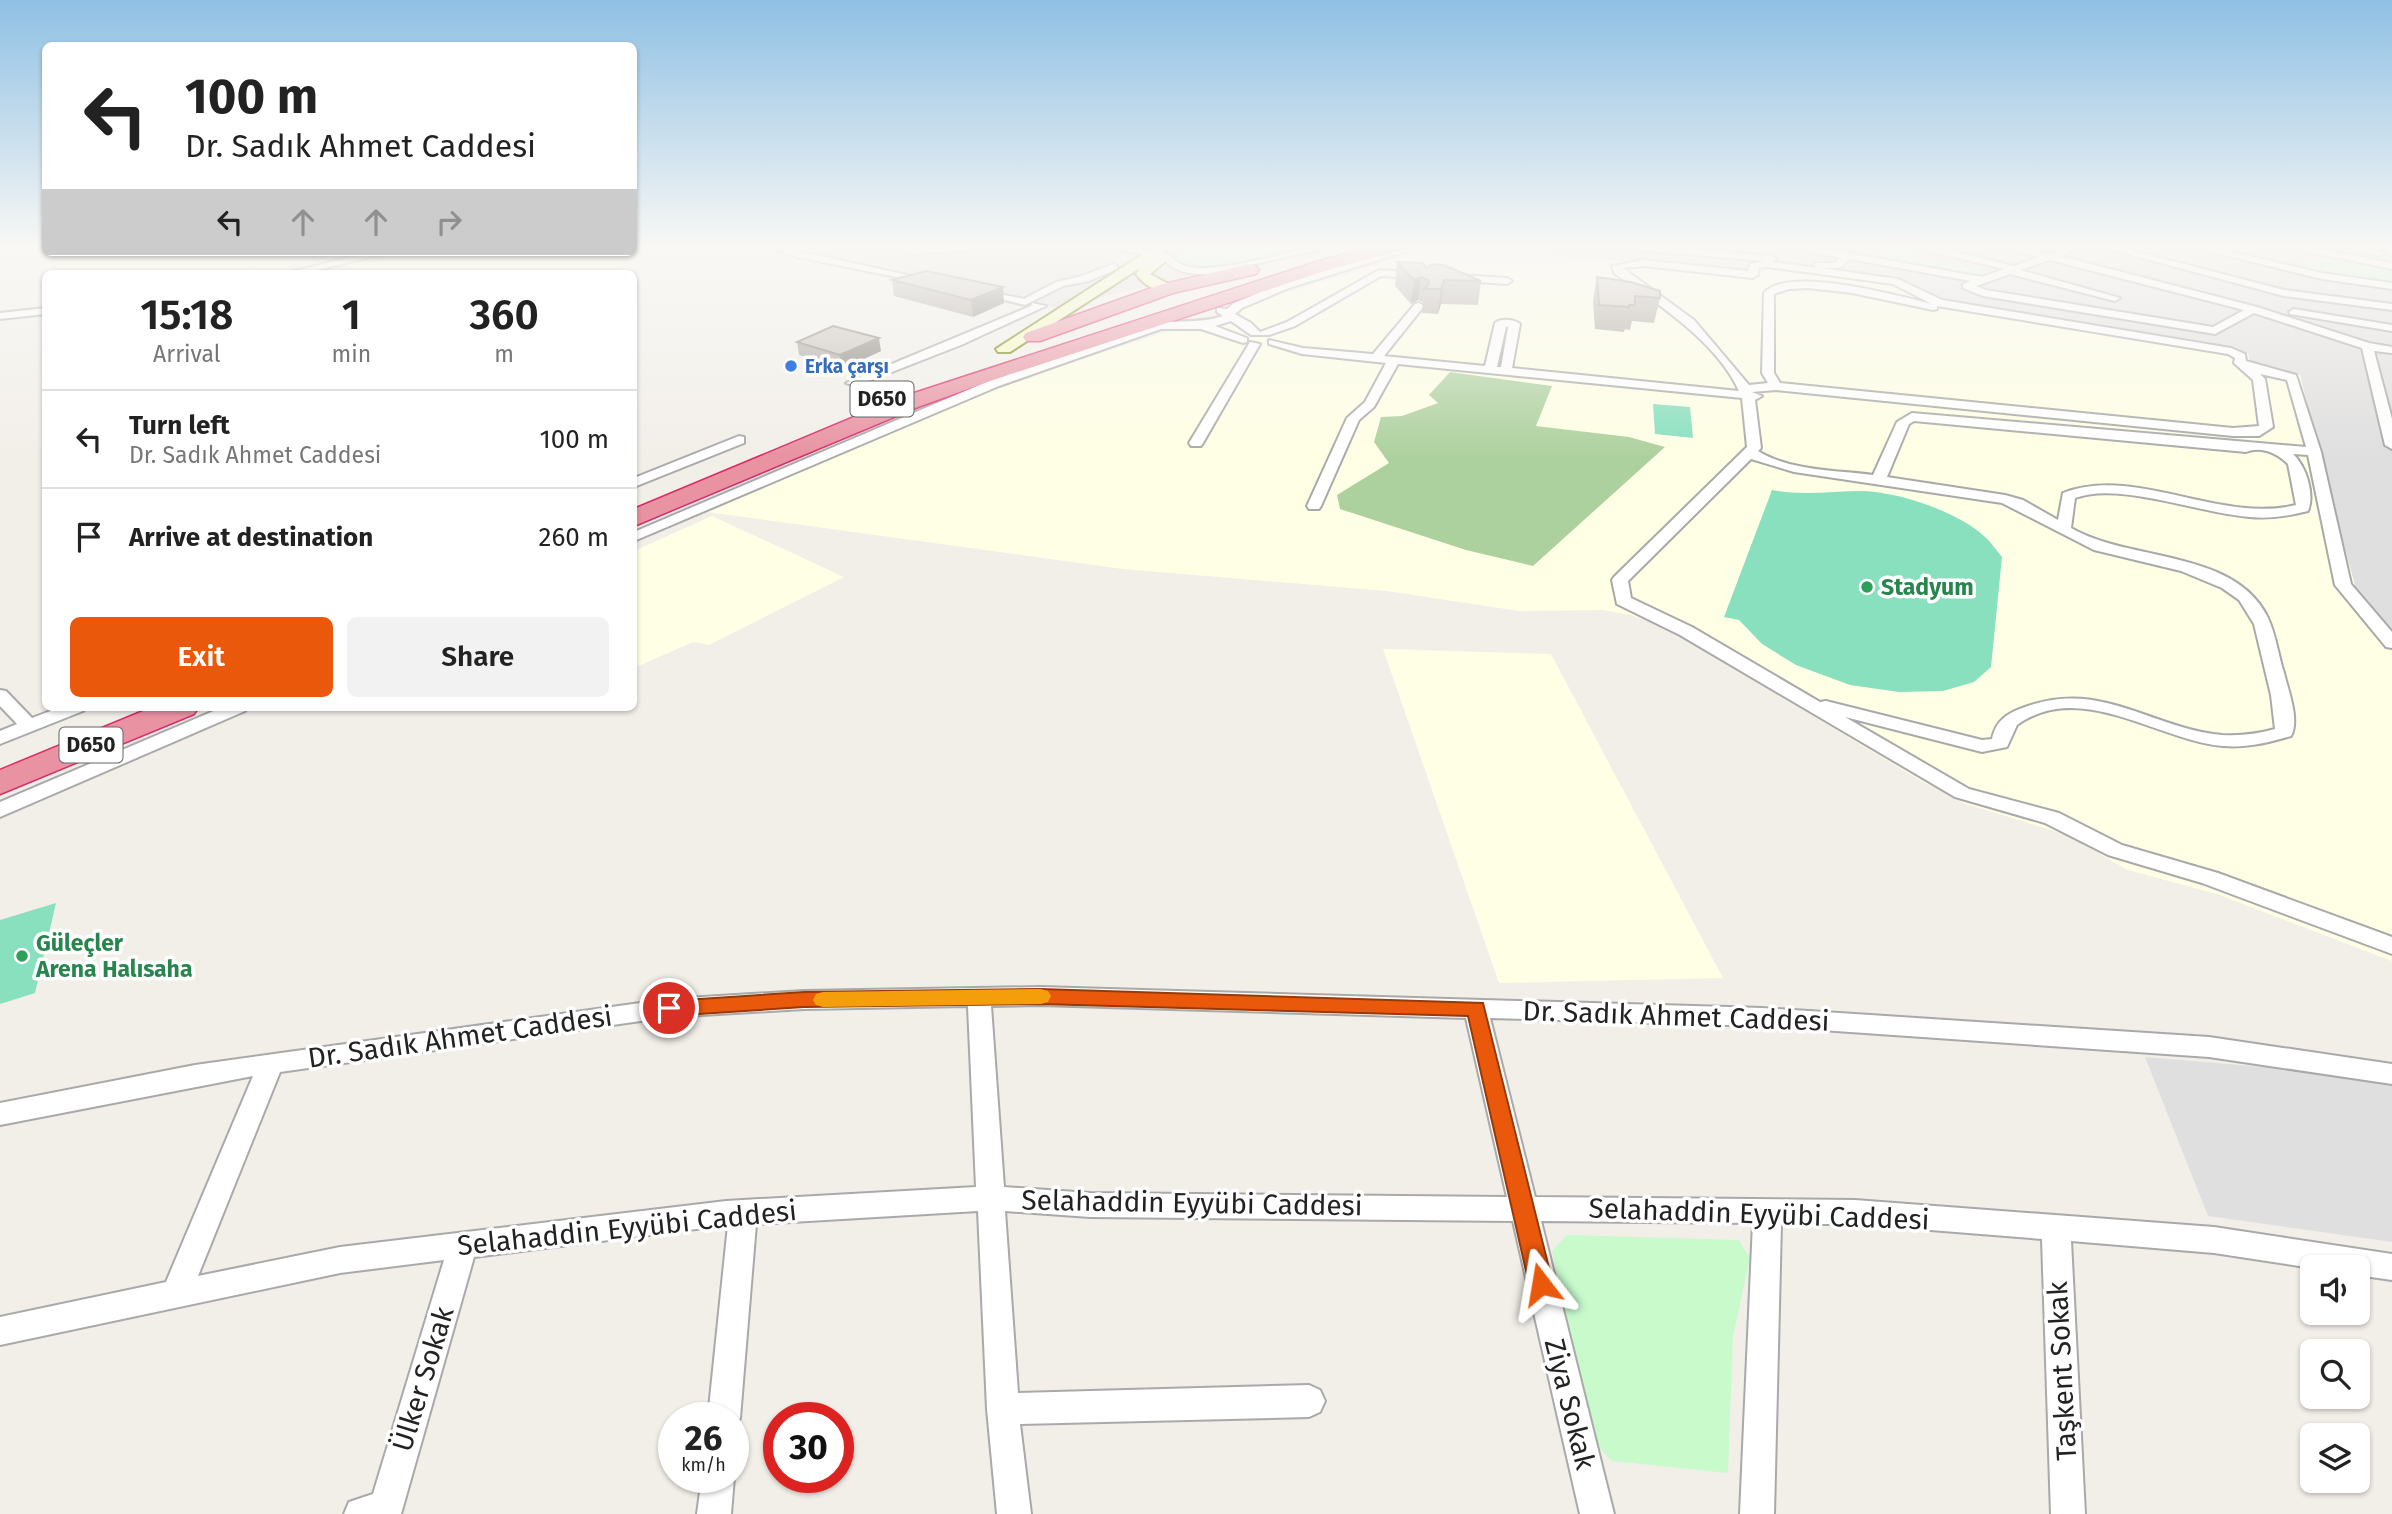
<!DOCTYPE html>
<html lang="en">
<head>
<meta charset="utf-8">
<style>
	body { margin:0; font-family:"Fira Sans",sans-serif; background:#f2f2f2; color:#222; height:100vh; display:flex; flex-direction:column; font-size:26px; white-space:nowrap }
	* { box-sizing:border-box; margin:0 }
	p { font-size:23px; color:#767676 }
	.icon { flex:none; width:38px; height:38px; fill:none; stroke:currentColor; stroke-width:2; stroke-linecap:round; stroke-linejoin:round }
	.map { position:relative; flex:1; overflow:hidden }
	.panel { position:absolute; left:42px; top:270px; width:595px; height:441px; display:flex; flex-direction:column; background:#fff; border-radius:10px; box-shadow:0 2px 5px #0004 }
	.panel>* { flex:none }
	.guide { position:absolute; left:42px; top:42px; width:595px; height:214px; border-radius:10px; box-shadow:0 2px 5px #0004; background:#fff; color:#222; overflow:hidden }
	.fabs { position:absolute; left:2300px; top:1255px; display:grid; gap:14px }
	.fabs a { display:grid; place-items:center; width:70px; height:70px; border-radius:10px; background:#fff; box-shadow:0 2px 5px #0004; font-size:35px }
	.speed { position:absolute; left:658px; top:1402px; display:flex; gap:14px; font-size:35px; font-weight:700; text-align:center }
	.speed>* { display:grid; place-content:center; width:91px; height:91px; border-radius:50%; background:#fff; box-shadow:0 2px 5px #0004; line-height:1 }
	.speed small { font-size:18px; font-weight:400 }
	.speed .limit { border:10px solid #d22; background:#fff; color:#111 }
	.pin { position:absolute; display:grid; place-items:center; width:60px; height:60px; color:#fff; margin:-30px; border:4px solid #fff; border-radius:50%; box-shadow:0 2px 7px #0007 }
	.me { position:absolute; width:77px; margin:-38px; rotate:346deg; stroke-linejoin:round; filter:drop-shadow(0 0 5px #0008) }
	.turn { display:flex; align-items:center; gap:24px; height:147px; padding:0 28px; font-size:32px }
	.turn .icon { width:91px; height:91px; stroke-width:2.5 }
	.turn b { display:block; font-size:49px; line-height:60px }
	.lanes { display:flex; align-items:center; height:66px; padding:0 28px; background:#0003; justify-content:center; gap:35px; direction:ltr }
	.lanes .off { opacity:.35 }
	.eta { display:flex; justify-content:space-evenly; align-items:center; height:119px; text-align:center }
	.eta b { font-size:42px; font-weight:600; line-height:49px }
	.action { display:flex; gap:14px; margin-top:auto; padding:14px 28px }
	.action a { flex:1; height:80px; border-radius:10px; background:#ea580c; color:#fff; font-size:28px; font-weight:600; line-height:80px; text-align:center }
	.action a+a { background:#f2f2f2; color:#222 }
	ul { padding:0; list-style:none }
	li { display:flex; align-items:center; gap:21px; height:98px; padding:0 28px; border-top:2px solid #e0e0e0 }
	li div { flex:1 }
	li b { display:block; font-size:26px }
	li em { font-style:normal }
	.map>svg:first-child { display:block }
</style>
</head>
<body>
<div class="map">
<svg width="2392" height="1514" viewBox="0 0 2392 1514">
	<rect width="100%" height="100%" fill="#f2efe9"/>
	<g fill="#e0dfdf">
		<path d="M776 245H1312L1058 308Z"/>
		<path d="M1458 245H2392V632L2356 589 2323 470 2300 375 1948 303 1926 294 1913 284 1891 278 1748 274Z"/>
		<path d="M2145 1057 2322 1072 2392 1084V1242L2208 1216Z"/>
	</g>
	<g fill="#ffffe5">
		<path d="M1432 248H1479L1488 250 1491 254 1652 263 1748 274 1752 260 1891 278 1913 284 1926 294 1948 303 2248 353 2250 364 2256 367 2300 375 2323 470 2356 589 2392 632V961L2217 894 2128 870 2067 835 1963 803 1918 779 1678 635 1655 623 1630 615 1603 610 1519 611 1387 591 1123 569 707 512 838 456 818 449 1039 373 1175 329 1193 332 1229 320 1243 314 1238 310 1280 295Z"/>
		<path d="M712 516 844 577 709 645 693 642 634 668V551Z"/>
		<path d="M1383 649 1551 654 1723 978 1499 983Z"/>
	</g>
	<path fill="#add19e" d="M1450 372 1552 386 1536 426 1629 437 1665 447 1533 566 1466 550 1340 509 1337 495 1389 463 1374 442 1381 417 1402 416 1438 403 1429 395Z"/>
	<g fill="#c8facc">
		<path d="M1190 245H1312C1273 255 1209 281 1172 261Z"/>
		<path d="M1892 245 1926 250 1920 259 1991 272 1979 277 1876 259Z"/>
		<path d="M2319 256 2392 267V283L2292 267Z"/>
		<path d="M1567 1235 1739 1240 1750 1258 1733 1336 1728 1473 1612 1461 1592 1440 1552 1251Z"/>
	</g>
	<g fill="#88e0be">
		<path d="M1653 404 1690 407 1693 438 1655 434Z"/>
		<path d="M1772 490C1802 496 1832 491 1863 491 1899 492 1958 512 1984 536 1991 542 1996 550 2002 557L1991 667 1974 682 1943 691 1899 692 1850 685 1796 665 1762 644 1739 620 1724 617Z"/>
		<path d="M56 903 35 993 0 1004V920Z"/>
	</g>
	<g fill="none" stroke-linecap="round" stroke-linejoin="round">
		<g stroke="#a9a9a9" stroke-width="4">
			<g id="street">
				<path d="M763 245H825L797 251 935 281 930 284 793 256Z"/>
				<path d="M955 245H1008L1003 248 912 254 907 251 912 248Z"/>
				<path d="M1100 245H1122L1159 254 1154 257Z"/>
				<path d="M1318 245H1338L1213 274C1192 275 1173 273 1160 255L1168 253C1173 259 1178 264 1186 266 1214 275 1287 252 1318 245Z"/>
				<path d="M1409 245H1426L1289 288 1242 308 1235 314 1251 323 1260 332 1287 322 1379 270 1507 278 1512 281 1507 284 1381 276 1295 326 1269 335H1251L1231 321 1215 326 1247 338V342L1243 343 1201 329H1161L999 386 634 541V532L991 380 1155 324C1179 319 1200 324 1223 316L1217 312V308L1227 309 1234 303 1282 283Z"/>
				<path d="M1607 245H1648L1771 256 1776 259 1772 262 1818 268 1814 265 1815 263H1834L1840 258 1781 245H1804L1982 277 2004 269 1904 245H1926L2014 266 2039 257 2000 245C2017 245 2030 251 2046 253 2057 254 2072 245 2086 245L2060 256 2257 307 2369 343 2392 347V353L2374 351 2392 419V449L2385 445 2362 348 2254 313 2215 334 1983 296 1963 288V284L1971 281 1849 259 1840 268H1821L1898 279 1942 300 2231 348 2245 354 2246 361 2296 375 2321 452 2351 584 2392 632V648L2386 647 2335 585 2308 455 2293 454C2306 466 2315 494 2308 511 2288 516 2270 519 2250 517 2201 514 2119 481 2075 498L2071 528C2130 562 2233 549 2267 616 2276 634 2278 655 2284 673 2288 690 2300 720 2291 736 2267 743 2248 748 2223 746 2156 740 2081 679 2017 725L2007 747 1982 752 1845 717 1969 789 2059 813 2122 845 2218 873 2392 937V954L2202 883 2108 855 2045 823 1955 797 1680 635 1617 604 1612 580 1614 577 1747 447 1742 398 1398 364 1374 407 1359 420 1321 506 1319 509H1309L1307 506 1347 418 1365 402 1386 363 1302 354 1269 344V340L1303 348 1373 354 1415 304 1419 303 1424 306 1384 356 1485 366 1495 323C1501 318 1514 319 1520 324L1512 368 1739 391C1717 342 1657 303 1614 273L1612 266 1644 260 1748 271 1750 264 1765 261 1612 248ZM2050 260 2244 310 2213 327 1986 290 1976 286 2010 274 2115 301 2120 298 2020 270ZM1644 266 1753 278 1758 275 1759 268 1768 267 1893 284 1932 304C1899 296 1787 265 1764 293L1762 373 1768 383 1749 385 1694 320 1623 268ZM1808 288 1852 293 1933 310 1937 309V306L2228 354 2235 358 2234 363 2253 380 2259 426 2233 428 1780 383 1774 373V294L1789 289ZM1506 327H1508L1501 367H1497ZM2260 374 2287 380 2306 447 1912 413 1897 422 1873 475C1837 470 1790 471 1758 451L1761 448 1755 400 1762 396 1752 392 1776 390 2233 436H2259L2273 427 2265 379ZM1914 421 2246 452C2261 446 2277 453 2288 464L2296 505C2219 524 2136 465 2063 493L2058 520 2023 500 2005 495 1887 477 1909 424ZM1751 459 1794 472 2002 503 2094 550 2181 571 2222 588 2239 600 2254 624 2271 695 2275 729C2257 734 2241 736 2222 735 2150 728 2101 679 2025 707 2008 713 1996 720 1992 739L1982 740 1826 701 1820 702 1692 627 1631 598 1628 581Z"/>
				<path d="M2094 245H2111L2284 290 2392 304V310L2284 296Z"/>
				<path d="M2184 245H2203L2322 273 2392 283V289L2322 279Z"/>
				<path d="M2275 245H2297L2392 263V269Z"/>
				<path d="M2342 245H2360L2385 253 2380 256Z"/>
				<path d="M372 252H390L305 273H286Z"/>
				<path d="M1113 264 1117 265V269L1089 281 1063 286 1025 305 975 293 980 290 1024 299 1056 282 1082 276Z"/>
				<path d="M1032 303 1046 306 961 345 856 386 846 383 1031 306Z"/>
				<path d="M46 308V314L0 319V313Z"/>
				<path d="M2294 309 2392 325V331L2290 314 2289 312Z"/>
				<path d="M1250 342 1260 344 1203 443 1201 446H1191L1189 443Z"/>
				<path d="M739 436 744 437V443L634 487V478Z"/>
				<path d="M0 690 6 691 32 718 61 707H86L83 711 0 744V731L17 724 0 706Z"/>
				<path d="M223 707H248L245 711 0 817V802Z"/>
				<path d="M1040 987 1762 1008 2209 1037 2392 1064V1084L2209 1057 1762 1026 1490 1018 1535 1197 1855 1200 2214 1227 2392 1254V1280L2357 1275V1267L2312 1268 2214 1253 2071 1241 2085 1514H2051L2042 1239 1855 1224H1781L1774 1514H1740L1753 1223 1541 1221 1614 1514H1580L1513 1221 1090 1217 1005 1211 1018 1393 1309 1385 1320 1390 1325 1401 1320 1412 1309 1417 1020 1424 1031 1514H997L987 1409 978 1211 756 1224 740 1418 733 1430V1418H708L728 1225 474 1257 401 1514H344L349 1502 373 1494 444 1260 340 1273 0 1345V1317L166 1282 253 1076 0 1125V1103L195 1065 669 999 804 991ZM1040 1005 1466 1018 1507 1197 1090 1193 1004 1187 991 1006ZM968 1006 976 1187 726 1201 340 1247 198 1276 280 1072 669 1017 804 1009Z"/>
				<path d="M733 1474 734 1477 731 1514H697L702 1477H733Z"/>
			</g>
		</g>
		<g stroke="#707d05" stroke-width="4">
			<path id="secondary" d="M1157 245H1172L1162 253 1169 257 1167 260 1150 274 1172 286V292C1158 294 1144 285 1136 274L1140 268 1010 352H998L996 349Z"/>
		</g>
		<g stroke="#dc2a67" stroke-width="3">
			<g id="highway">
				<path d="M1378 245H1408L1405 249 1328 270 990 381 918 407 634 526V509L902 397 1316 262Z"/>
				<path d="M1250 264 1256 266 1259 270 1256 274 1173 293 1040 341H1026L1023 337 1026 333 1160 285Z"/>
				<path d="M153 707H199L194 714 0 794V770Z"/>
			</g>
		</g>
		<use href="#street" fill="#fff" fill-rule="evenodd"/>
		<use href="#secondary" fill="#f7fabf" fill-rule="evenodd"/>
		<use href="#highway" fill="#e892a2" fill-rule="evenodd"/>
	</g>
	<g fill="#aba49e">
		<path d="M1397 262 1427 268 1481 281 1478 305 1441 304 1438 314 1422 313 1423 302 1418 300 1411 304 1395 286Z"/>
		<path d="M1597 277 1660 298 1654 323 1632 321 1630 330 1625 329 1624 332 1595 329 1593 301Z"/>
		<path d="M892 280 1004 303 973 317 894 296Z"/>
		<path d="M797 342 881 351 842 369 799 355Z"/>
	</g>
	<g fill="#8b8681">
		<path d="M1421 277 1418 300 1411 304 1414 280Z"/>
		<path d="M1444 280 1441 304 1438 314 1441 289Z"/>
		<path d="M1003 287 1004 303 973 317 971 300Z"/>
		<path d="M879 338 881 351 842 369 840 355Z"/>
	</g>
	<g fill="#c7bfb8" stroke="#8b8681" stroke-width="2">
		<path d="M1397 262 1422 263 1427 268 1432 264 1444 265 1481 281 1444 280 1441 289H1424L1429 284 1428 280 1421 277 1414 280Z"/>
		<path d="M926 271 1003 287 971 300 892 280Z"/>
		<path d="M1597 277 1631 282 1660 291V298L1635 296V305H1629V307L1599 305Z"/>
		<path d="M833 326 879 338 840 355 797 342Z"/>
	</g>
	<linearGradient id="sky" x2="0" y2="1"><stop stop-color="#8fc0e4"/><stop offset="0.54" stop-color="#f9f8f5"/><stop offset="1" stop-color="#f9f8f5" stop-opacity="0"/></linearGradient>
	<rect width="2392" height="457" fill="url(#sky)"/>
	<path fill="#ea580c" stroke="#983908" stroke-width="2" d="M1040 989 1483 1003 1553 1284 1549 1292 1541 1296 1532 1292 1529 1284 1468 1016 1040 1004 804 1007 669 1016 662 1014 659 1008 662 1003 669 1001 804 992Z"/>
	<path fill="#f59e0b" d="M1041 989 1048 991 1051 996 1048 1002 1041 1004 823 1007 816 1005 813 1000 816 994 823 992Z"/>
	<circle fill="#3f7fe0" stroke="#fff" stroke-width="2.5" cx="791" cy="366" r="7"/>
	<g fill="#2e9e5b" stroke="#fff" stroke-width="2.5">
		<circle cx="1867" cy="587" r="7"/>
		<circle cx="22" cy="956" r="7"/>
	</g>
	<g text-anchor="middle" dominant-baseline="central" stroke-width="7" stroke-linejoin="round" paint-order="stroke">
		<g font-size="19" font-weight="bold" fill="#366cbe" stroke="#fff" text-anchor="start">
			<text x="805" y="366">Erka çarşı</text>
		</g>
		<g fill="#fff" stroke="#646464" stroke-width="2">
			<rect x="850.5" y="381.5" width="63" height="35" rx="5"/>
			<rect x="59.5" y="727.5" width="63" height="35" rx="5"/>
		</g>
		<g font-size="21" font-weight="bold" fill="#222">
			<text x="882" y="399">D650</text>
			<text x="91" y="745">D650</text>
		</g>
		<g font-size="23" font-weight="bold" fill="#27864d" stroke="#fff" text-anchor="start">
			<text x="1881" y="587">Stadyum</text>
			<text x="36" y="943">Güleçler<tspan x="36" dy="26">Arena Halısaha</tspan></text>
		</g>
		<g font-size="28" fill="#222" stroke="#fff">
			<text transform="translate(1676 1016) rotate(2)">Dr. Sadık Ahmet Caddesi</text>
			<text transform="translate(460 1037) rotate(-8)">Dr. Sadık Ahmet Caddesi</text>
			<text transform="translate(1192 1203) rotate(1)">Selahaddin Eyyübi Caddesi</text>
			<text transform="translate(1759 1214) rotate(2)">Selahaddin Eyyübi Caddesi</text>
			<text transform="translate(627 1228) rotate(-6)">Selahaddin Eyyübi Caddesi</text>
			<text transform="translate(2062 1371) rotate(-93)">Taşkent Sokak</text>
			<text transform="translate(423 1379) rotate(-73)">Ülker Sokak</text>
			<text transform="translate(1570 1404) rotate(76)">Ziya Sokak</text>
		</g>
	</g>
</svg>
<div class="fabs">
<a><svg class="icon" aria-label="sound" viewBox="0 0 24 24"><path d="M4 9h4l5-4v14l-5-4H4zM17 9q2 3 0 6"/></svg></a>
<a><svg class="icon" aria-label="search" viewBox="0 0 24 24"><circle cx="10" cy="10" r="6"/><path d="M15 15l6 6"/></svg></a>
<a><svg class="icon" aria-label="layers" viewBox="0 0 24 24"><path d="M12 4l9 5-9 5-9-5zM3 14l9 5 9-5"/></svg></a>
</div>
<div class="speed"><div>26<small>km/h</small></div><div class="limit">30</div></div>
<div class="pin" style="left:669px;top:1008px;background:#d93025"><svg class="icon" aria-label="arrive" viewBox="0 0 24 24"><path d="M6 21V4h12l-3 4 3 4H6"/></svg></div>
<svg class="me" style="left:1541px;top:1284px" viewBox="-20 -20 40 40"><path d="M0-17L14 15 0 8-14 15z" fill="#ea580c" stroke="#fff" stroke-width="4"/></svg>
<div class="guide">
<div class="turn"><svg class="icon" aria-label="left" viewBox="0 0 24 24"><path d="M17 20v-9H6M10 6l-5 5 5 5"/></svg><div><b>100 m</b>Dr. Sadık Ahmet Caddesi</div></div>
<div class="lanes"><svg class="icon" aria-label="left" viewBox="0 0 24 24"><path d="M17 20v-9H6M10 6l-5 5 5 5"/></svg><svg class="icon off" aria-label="ahead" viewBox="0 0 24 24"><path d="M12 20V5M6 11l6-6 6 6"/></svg><svg class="icon off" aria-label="ahead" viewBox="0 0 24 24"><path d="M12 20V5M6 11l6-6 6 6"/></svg><svg class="icon off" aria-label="right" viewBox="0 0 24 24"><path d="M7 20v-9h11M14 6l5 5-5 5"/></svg></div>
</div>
<section class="panel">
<div class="eta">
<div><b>15:18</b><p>Arrival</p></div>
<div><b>1</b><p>min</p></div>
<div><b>360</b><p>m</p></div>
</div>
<ul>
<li><svg class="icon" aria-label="left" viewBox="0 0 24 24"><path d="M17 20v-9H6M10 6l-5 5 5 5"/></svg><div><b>Turn left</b><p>Dr. Sadık Ahmet Caddesi</p></div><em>100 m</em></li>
<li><svg class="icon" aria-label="arrive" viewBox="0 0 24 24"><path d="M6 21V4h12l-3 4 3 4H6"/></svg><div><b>Arrive at destination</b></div><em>260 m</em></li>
</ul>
<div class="action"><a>Exit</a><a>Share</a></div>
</section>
</div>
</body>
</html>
